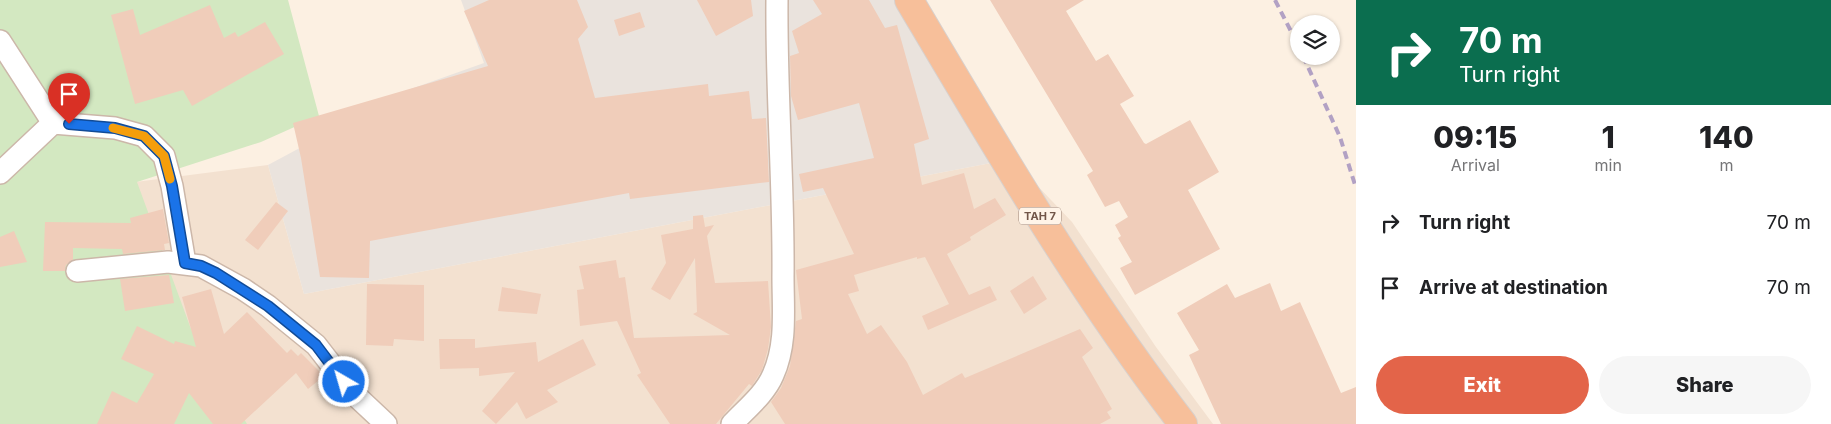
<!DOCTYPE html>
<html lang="en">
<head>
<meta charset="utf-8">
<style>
	body { margin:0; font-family:Inter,sans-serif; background:#f6f6f6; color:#202124; height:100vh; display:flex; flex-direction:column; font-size:19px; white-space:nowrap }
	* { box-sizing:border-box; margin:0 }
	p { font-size:16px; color:#757577 }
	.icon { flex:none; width:28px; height:28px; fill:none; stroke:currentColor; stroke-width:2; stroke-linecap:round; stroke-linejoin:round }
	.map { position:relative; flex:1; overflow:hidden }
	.side { display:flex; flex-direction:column; background:#fff; width:475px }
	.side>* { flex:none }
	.banner { background:#0b6e4f; color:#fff; overflow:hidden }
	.buttons { position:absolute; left:1290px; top:15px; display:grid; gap:10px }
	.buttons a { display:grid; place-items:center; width:50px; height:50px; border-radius:50%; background:#fff; box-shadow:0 1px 4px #0004; font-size:25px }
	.pin { position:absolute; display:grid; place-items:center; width:42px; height:42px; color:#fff; margin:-51px -21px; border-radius:50% 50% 50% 0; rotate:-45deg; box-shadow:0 0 5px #0007 }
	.pin .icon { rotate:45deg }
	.me { position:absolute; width:55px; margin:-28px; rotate:322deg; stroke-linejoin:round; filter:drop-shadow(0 0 4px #0008) }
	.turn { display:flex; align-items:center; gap:18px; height:105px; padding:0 20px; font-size:22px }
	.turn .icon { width:65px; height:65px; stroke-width:2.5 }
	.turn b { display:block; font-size:35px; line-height:42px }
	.eta { display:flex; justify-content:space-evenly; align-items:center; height:85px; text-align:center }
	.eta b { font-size:30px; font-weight:800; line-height:35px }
	.button { display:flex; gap:10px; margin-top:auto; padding:10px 20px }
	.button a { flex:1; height:58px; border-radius:30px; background:#e36449; color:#fff; font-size:20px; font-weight:800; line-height:58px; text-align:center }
	.button a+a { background:#f6f6f6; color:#202124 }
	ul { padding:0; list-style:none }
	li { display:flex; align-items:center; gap:15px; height:65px; padding:0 20px }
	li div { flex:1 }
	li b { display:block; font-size:19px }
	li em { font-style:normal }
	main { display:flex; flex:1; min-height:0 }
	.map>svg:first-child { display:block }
</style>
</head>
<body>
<main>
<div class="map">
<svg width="1356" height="424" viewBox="0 0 1356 424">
	<rect width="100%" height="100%" fill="#fcf0e2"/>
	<path fill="#f3e1d0" d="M1012 159 1072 222 1156 347 1213 424H83L0 218 81 189 268 165 304 294Z"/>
	<path fill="#eae3dd" d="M461 0H919L1012 159 304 294 268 165 408 90 484 63Z"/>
	<path fill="#d3e8c1" d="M0 0H288L319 116 261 142 137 182 191 329 247 424H0Z"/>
	<g fill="#f0cdba">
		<path d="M489 0H577L588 27 578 39 595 98 708 84 709 96 749 91 752 119 766 118 769 182 630 199 629 193 370 241 369 278 320 277 301 158 293 123 488 66 464 11Z"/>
		<path d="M697 0H751L753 16 716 36Z"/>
		<path d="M813 0H869L885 28 897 25 929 139 914 144 922 185 964 173 974 209 995 198 1006 215 970 237 971 240 947 254 969 295 990 286 997 300 928 330 922 316 949 304 925 257 917 259V257L854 275 859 291 848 294 867 334 881 325 907 362 923 395 962 373 965 378 1080 329 1093 348 1082 357 1112 409 1107 412 1111 418 1100 424H785L771 402 781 388 790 366 796 321 802 319 796 270 854 254 823 188 803 192 799 174 874 158 859 103 798 120 791 96 790 56 799 53 792 31 822 14Z"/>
		<path d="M990 0H1084L1066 11 1096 61 1108 54 1134 96 1120 104 1144 143 1146 144 1190 120 1219 172 1188 190 1220 249 1135 295 1120 268 1132 262 1118 238 1121 236 1115 225 1128 217 1119 201 1105 207 1087 175 1093 171Z"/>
		<path d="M210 5 224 38 235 32 238 37 265 22 284 54 192 106 183 90 135 104 111 15 133 9 140 35Z"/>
		<path d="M640 12 645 27 619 36 614 20Z"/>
		<path d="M276 202 288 211 258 250 245 240Z"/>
		<path d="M163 209 169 243 164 244 165 250 123 254 122 249 73 248V260L66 265 65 271H43L45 222 131 223 130 218Z"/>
		<path d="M703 215 705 227 714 225 707 236 715 283 768 281 771 327 768 349 762 370 755 381 752 386 749 384 716 424H670L637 375 641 373 617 321 580 326 577 290 584 289 579 266 616 260 619 278 625 277 634 338 730 335 693 314 697 312 695 258 670 300 651 289 666 263 661 235 693 229V216Z"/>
		<path d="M14 231 27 262 0 267V237Z"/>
		<path d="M169 275 174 303 125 311 120 279Z"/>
		<path d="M1033 276 1047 299 1024 314 1010 291Z"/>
		<path d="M1270 283 1281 311 1300 302 1341 393 1356 387V424H1221L1189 355 1199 350 1177 313 1227 284 1235 298Z"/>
		<path d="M367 284 424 285V341L394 339 393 346 366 345Z"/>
		<path d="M502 287 541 294 537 314 498 311Z"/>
		<path d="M211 289 224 334 247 312 287 353 291 349 298 356 301 353 324 376 308 389 296 373 241 424H213L189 393 174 424H97L112 391 137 403 154 374 121 359 137 326 174 344 175 341 196 347 182 297Z"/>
		<path d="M439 339H475V348L536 342 538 362 583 339 596 365 547 390 558 402 526 419 517 402 496 424 482 411 515 372 479 376V368L440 369Z"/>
	</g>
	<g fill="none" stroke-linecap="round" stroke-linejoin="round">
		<g stroke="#ccb7a9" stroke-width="24">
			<g id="minor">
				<path d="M0 41 53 123"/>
				<path d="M0 173 53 123 115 128 144 136 164 156 172 186 185 263"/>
				<path d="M77 271 168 262 201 266 243 289 268 306 316 345 354 394 386 424"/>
				<path d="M732 424C746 409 765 394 773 375 787 344 783 310 783 277 784 185 776 93 777 0"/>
			</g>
		</g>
		<g stroke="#d8d0cc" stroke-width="30">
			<path id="trunk" d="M909 0C995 145 1080 291 1183 424"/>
		</g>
		<use href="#minor" stroke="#fff" stroke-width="21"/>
		<use href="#trunk" stroke="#f7bf9a" stroke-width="28"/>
		<g stroke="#b2a1c4" stroke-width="4" stroke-dasharray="8 5" stroke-linecap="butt">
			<path d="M1275 0 1299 47"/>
			<path d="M1303 56 1340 137 1356 188"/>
		</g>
	</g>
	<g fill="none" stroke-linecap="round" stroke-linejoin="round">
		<g stroke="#114b97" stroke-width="12">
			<path id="route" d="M69 124 115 128 144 136 164 156 172 186 185 263 201 266 216 273 268 306 316 345 344 382"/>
		</g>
		<use href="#route" stroke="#1a73e8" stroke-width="9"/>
		<path stroke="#f59e0b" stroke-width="9" d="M113 128 144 136 164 156 170 179"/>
	</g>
	<g text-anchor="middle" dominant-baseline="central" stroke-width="4" stroke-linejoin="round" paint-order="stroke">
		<rect fill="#fff4e8" stroke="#9c8579" stroke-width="1" x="1019" y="207.5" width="42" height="17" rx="4"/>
		<g font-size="11" font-weight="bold" fill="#725649">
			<text x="1040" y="216">TAH 7</text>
		</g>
	</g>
</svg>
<div class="buttons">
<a><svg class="icon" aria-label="layers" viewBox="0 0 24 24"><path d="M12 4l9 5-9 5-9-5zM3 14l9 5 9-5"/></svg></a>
</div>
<div class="pin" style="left:69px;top:124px;background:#d93025"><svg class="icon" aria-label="arrive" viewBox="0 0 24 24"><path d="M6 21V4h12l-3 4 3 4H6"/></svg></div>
<svg class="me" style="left:344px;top:382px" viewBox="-20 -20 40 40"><circle r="17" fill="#1a73e8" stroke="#fff" stroke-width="3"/><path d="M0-11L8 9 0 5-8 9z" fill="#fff"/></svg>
</div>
<section class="side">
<div class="banner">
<div class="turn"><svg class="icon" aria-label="right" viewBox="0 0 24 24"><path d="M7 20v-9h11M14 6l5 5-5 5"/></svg><div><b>70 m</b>Turn right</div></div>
</div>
<div class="eta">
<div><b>09:15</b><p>Arrival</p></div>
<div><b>1</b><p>min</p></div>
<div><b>140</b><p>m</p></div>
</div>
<ul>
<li><svg class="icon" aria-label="right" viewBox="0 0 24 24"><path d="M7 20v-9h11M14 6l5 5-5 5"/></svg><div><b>Turn right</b></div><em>70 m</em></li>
<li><svg class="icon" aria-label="arrive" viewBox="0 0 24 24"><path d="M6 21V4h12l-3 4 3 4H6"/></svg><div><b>Arrive at destination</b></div><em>70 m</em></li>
</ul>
<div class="button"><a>Exit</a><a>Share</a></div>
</section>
</main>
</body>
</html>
